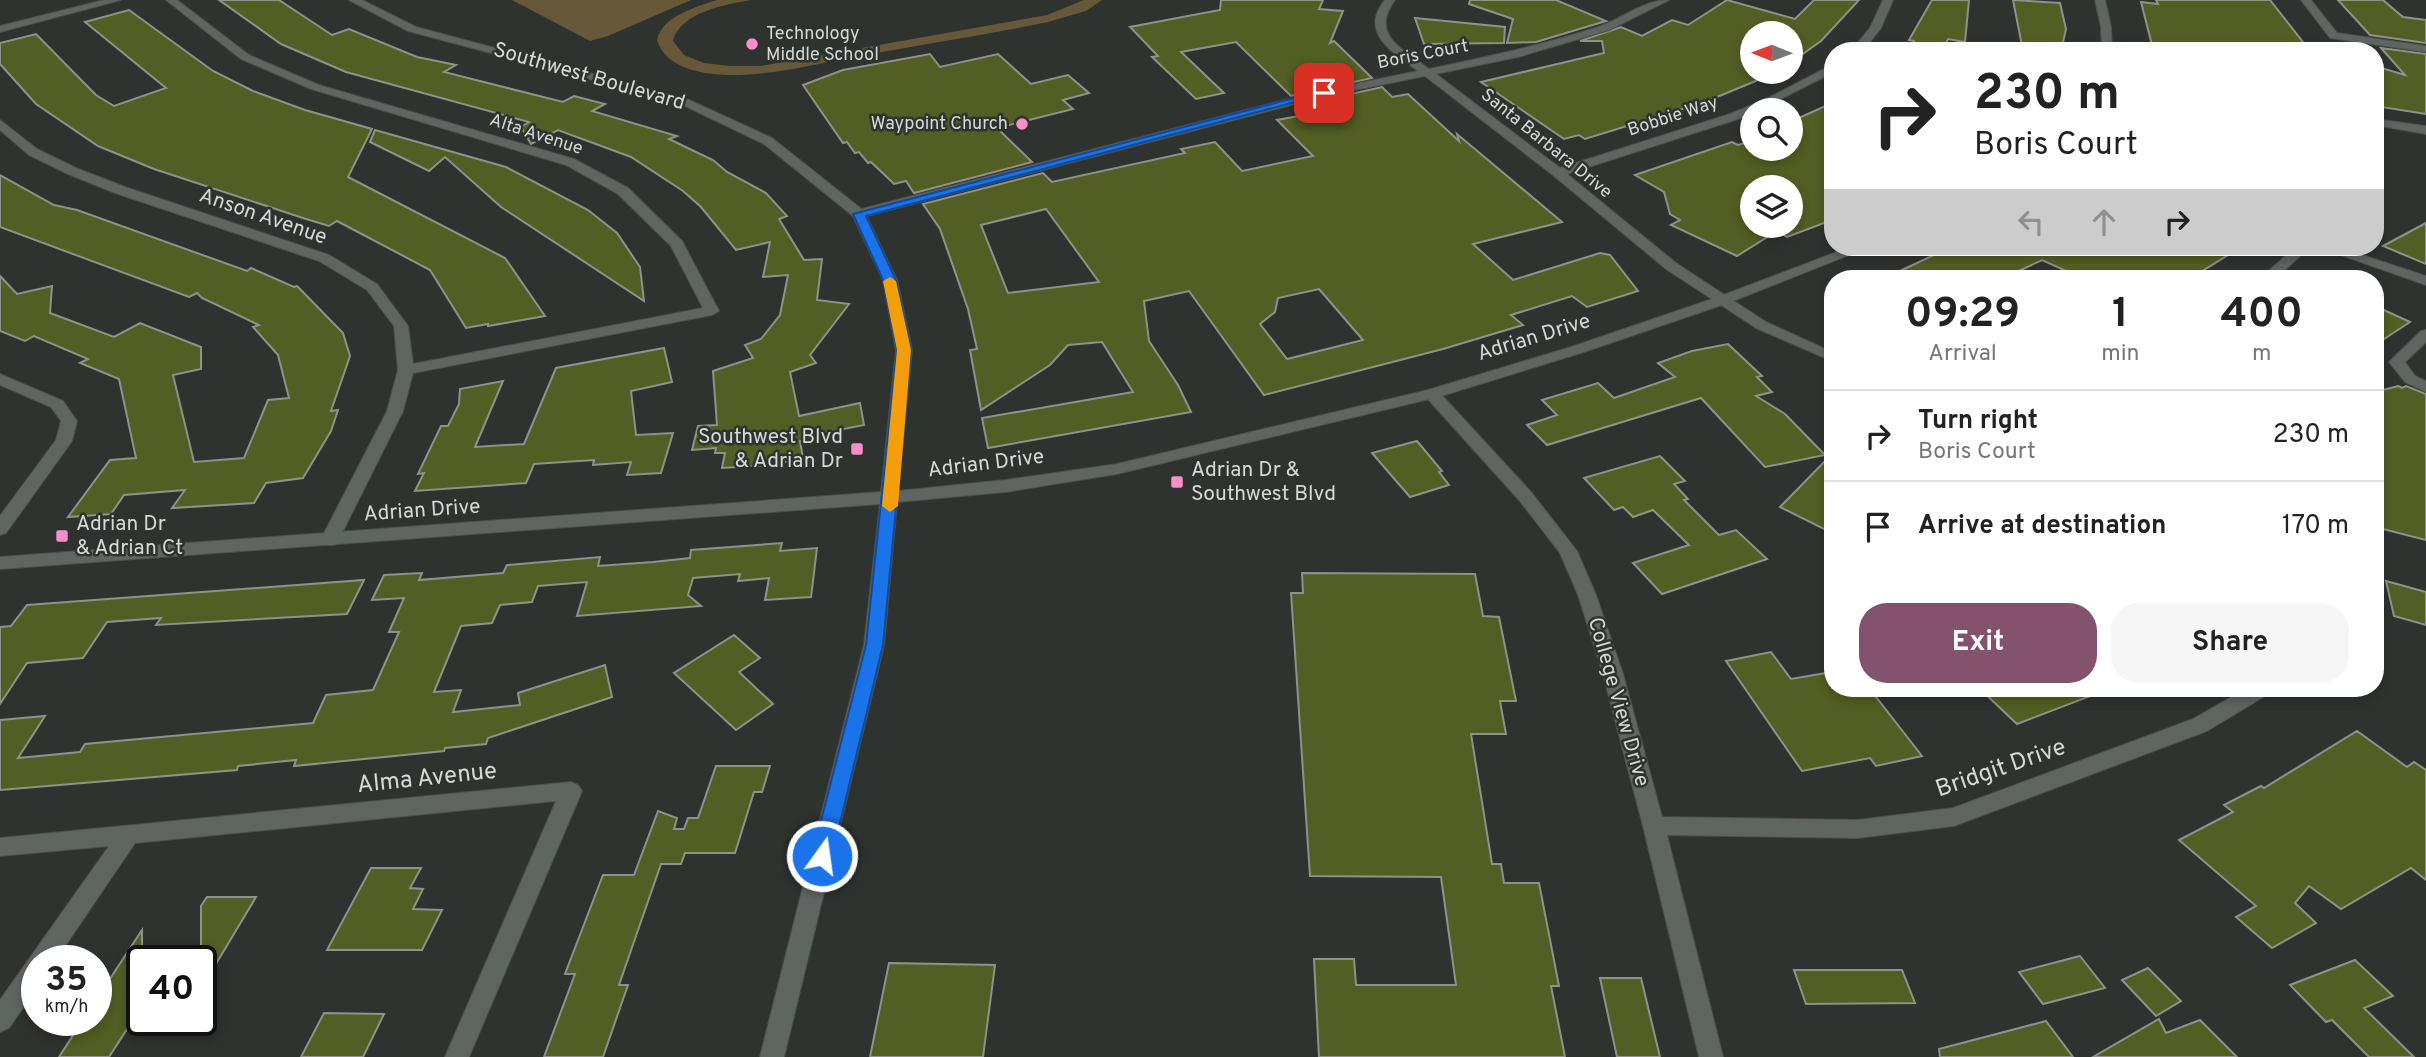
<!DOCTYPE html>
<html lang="en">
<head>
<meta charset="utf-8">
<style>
	body { margin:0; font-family:Overpass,sans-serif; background:#f6f6f6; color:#222; height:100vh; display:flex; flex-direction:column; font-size:26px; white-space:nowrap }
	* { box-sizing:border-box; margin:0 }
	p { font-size:23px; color:#767676 }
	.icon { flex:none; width:38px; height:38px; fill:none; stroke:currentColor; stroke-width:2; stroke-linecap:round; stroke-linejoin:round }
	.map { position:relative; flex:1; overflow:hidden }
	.panel { position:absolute; left:1824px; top:270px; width:560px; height:427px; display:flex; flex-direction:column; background:#fff; border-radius:28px; box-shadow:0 4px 10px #0003 }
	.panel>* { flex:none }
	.hud { position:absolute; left:1824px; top:42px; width:560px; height:214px; border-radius:28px; box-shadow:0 4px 10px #0003; background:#fff; color:#222; overflow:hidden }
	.needle { width:46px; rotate:271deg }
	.buttons { position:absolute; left:1740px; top:21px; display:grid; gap:14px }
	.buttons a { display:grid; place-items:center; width:63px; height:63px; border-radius:50%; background:#fff; box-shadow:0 4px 10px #0003; font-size:35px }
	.speed { position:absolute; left:21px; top:945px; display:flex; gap:14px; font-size:35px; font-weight:700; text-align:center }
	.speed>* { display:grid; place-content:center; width:91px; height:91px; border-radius:50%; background:#fff; box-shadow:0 4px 10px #0003; line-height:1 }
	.speed small { font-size:18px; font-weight:400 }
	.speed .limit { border:4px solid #111; border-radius:10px; background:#fff; color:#111 }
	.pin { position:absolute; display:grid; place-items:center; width:60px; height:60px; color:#fff; margin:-30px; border-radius:14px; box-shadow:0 4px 10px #0006 }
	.me { position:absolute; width:77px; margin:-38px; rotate:14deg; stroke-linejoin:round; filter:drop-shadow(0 0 5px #0008) }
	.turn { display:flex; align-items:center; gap:24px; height:147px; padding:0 35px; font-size:32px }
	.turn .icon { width:91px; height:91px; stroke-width:2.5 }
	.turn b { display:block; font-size:49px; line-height:60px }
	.lanes { display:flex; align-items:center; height:66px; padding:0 35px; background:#0003; justify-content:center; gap:35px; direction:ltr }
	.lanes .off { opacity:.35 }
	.eta { display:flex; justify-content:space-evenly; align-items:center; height:119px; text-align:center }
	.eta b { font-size:42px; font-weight:700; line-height:49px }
	.primary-button { display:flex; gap:14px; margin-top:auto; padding:14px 35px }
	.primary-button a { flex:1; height:80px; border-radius:28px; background:#83536d; color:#fff; font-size:28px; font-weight:700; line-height:80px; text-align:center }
	.primary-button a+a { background:#f6f6f6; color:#222 }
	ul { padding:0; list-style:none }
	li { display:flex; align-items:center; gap:21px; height:91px; padding:0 35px; border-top:2px solid #e0e0e0 }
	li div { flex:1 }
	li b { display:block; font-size:26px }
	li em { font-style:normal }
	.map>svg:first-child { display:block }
</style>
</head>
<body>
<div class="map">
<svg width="2426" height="1057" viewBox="0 0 2426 1057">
	<rect width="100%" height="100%" fill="#2e332f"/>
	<g fill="#665838">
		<path d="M512 0H691L608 36 590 41Z"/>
		<path d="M717 0H752C727 4 680 12 673 41L684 55 704 63 730 66H760L1047 15 1084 0H1102L1086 11 1048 22C984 35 919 45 854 57 815 64 774 75 733 75 706 75 666 70 657 40 662 16 696 7 717 0Z"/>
	</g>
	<g fill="#525e23" stroke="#90918b" stroke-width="2" fill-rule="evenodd">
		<path d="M219 0H279L332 35 349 29 417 57 456 65 444 72 563 102 574 96 605 104 592 111 677 136 669 139 713 160 727 172 766 193 787 216 779 219 804 260 822 259 817 300 849 304 810 355 816 363 790 372 799 416 860 403 864 425 808 436V440L800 441 803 458 771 465 722 468 725 453H715L716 448 692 450 698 426 717 425 713 371 753 358 745 345 761 339 780 315 788 275 763 277 770 242 736 250 701 207 683 191 631 157 558 130 531 144 521 127 529 122 346 72 281 44Z"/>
		<path d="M1221 0H1323L1319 9 1343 11 1330 43 1334 41 1372 78 1291 96 1236 42 1181 52 1224 93 1196 99 1152 57 1158 56 1130 27 1220 10Z"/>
		<path d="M1470 0H1556L1606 21 1536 42 1507 43 1513 19 1469 4Z"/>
		<path d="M1727 0 1795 19 1814 0H1859L1821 41 1790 63V33H1752V72H1775L1770 75 1705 102 1585 139 1579 135 1564 139 1481 82 1604 53 1602 41H1580L1621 27 1642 36 1672 20 1688 25Z"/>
		<path d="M1932 0H1969L1965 42 1948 39 1942 51H1908L1914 41 1909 40Z"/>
		<path d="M2013 0 2060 3 2066 29 2061 51H2023Z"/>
		<path d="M2156 0H2270L2310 51H2192L2152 45 2141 2 2158 4Z"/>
		<path d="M2338 0H2383L2403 17 2426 20V43L2370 35Z"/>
		<path d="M129 10 213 71 253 91 305 110 372 129 348 177 505 258 545 316 488 326V324L466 328 430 270 337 221 329 226 306 219 154 169 98 146 36 104 0 64V43L36 34 96 95 114 106 166 88 85 22Z"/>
		<path d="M1415 18 1505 27 1504 43 1424 44Z"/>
		<path d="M2381 48 2426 54V114L2375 106V66L2405 75Z"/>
		<path d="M930 54 940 67 998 54 1031 84 1068 75 1089 93 1063 100 1073 109 997 128 1032 162 914 193 906 181 894 184 871 162 868 163 859 152 855 153 847 142 843 143 803 85 843 70Z"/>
		<path d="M1382 87 1392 97 1408 94 1459 141 1457 134 1562 222 1473 244 1513 280 1600 253 1610 255 1638 291 1587 307 1572 296 1511 315 1523 325 1443 349 1264 395 1189 291 1144 301 1149 341 1178 385 1191 412 988 448 982 418 1133 392 1102 342 1068 345 1050 365 981 410 970 350 977 349 968 309 940 229 923 204 1043 173 1052 182 1185 153 1181 149 1215 142 1242 171 1313 156 1277 120 1310 114 1301 105ZM1046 209 1099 282 1008 293 981 225ZM1319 289 1363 340 1287 359 1260 324 1275 312 1278 298Z"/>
		<path d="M1832 103V220L1787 237 1777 231 1737 256 1671 225 1680 220 1670 214 1664 192 1635 175 1732 142 1738 145 1752 141V149H1790V122ZM1752 187H1790V226H1752Z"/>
		<path d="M375 130 506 167 588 210 617 233 640 267 644 301 501 207 445 157 429 171 370 142Z"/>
		<path d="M0 175 54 205 77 210 247 271 251 268 294 287 297 286 343 333 350 356 331 411 338 410 331 431 303 478 266 483 254 503 172 508 185 490 124 495 111 514 68 517 110 460 136 458 119 379 80 363 88 359 34 336 25 341 0 331V276L17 294 52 286 50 313 114 337 140 323 201 347V369L173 375 194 462 244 458 268 400 289 398 278 355 253 327 259 325 202 298 197 293 189 297 0 227Z"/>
		<path d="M2426 223V264L2383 246Z"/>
		<path d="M1951 247H2241L2191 278H2082L2042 260 2004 278H1885Z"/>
		<path d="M2375 306 2410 322 2375 345Z"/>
		<path d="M1728 344 1762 376 1757 377 1772 392 1756 396 1785 414 1825 455 1765 467 1701 398 1547 445 1527 425 1557 415 1542 400 1598 383 1614 398 1675 377 1658 363 1692 351Z"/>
		<path d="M664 348 672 382 631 391 636 435 673 433 661 473 627 475 631 462 593 465 594 460 534 464 526 483 415 491 424 473 418 474 441 426H448L459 404 460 389 503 381 475 447 524 444 556 368Z"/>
		<path d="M2398 386 2402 388 2406 386 2426 394V540L2375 527V392Z"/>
		<path d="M1417 441 1442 471 1439 472 1449 485 1410 497 1372 453Z"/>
		<path d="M1832 454V533L1780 507Z"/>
		<path d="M1660 456 1685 481 1674 484 1688 499 1684 500 1719 535 1736 530 1767 559 1662 594 1633 563 1689 545 1653 510 1633 517 1623 507 1614 510 1584 478Z"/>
		<path d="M782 543 780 551 817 548 811 597 765 600 769 578 738 581 740 574 693 578 688 595 701 606 577 616 587 582 538 586 532 602 500 605 492 623 461 626 434 692 461 690 453 712 520 705 518 693 605 665 612 697 488 738 486 744 445 748 444 751 294 766 296 760 238 766 237 770 0 790V720L45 716 18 758 80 752 85 744 313 723 326 695 373 690 399 632H389L404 598 372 600 384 575 422 573 419 580 503 573 507 565 600 557 598 566 653 562 690 558 691 550Z"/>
		<path d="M1302 573 1475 574 1483 616 1499 617 1516 701H1500L1506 734H1471L1492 864H1501L1504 883H1539L1559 986H1551L1565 1057H1319L1314 959H1354L1356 985H1456L1441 877 1310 876 1291 593H1303Z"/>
		<path d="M364 580 347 614 156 625 161 618 107 622 83 658 27 663 0 704V627L11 626 27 605Z"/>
		<path d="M2386 581 2426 592V625L2394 616Z"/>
		<path d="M734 635 760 658 739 672 773 704 736 730 674 673Z"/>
		<path d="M1771 652 1791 679 1832 672V688H1869L1922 756 1876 766 1870 758 1802 771 1726 661Z"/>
		<path d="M1979 688H2105L2106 690 2017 724Z"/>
		<path d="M2357 731 2407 767 2414 762 2426 770V880L2411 868 2341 909 2309 886 2295 903 2316 923 2272 948 2236 917 2256 906 2179 840 2233 812 2224 805 2261 786 2264 788Z"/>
		<path d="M716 766H770L762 792H754L735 853H685L681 864H661L619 985H628L603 1057H544L575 974H565L603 875H634L658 811 677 818 674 829H684L688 818H698Z"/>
		<path d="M371 868H421L410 888 423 889 413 909 442 910 422 950H327Z"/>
		<path d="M207 897H256L201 989V906Z"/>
		<path d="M142 930V1006L109 1057H59L83 1020H96V1000Z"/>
		<path d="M2080 956 2105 988 2043 1004 2019 972Z"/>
		<path d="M2355 960 2393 996 2364 1008 2414 1057H2369L2332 1020 2326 1022 2290 985Z"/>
		<path d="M889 963 995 965 983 1057H870Z"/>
		<path d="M2148 968 2181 1001 2156 1016 2122 980Z"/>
		<path d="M1794 970H1902L1915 1003 1806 1004Z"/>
		<path d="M1600 978H1641L1660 1057H1617Z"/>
		<path d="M324 1013 384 1014 363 1057H301Z"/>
		<path d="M2159 1019 2166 1033 2200 1020 2237 1057H2093Z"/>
		<path d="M2046 1021 2073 1057H1940L1939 1049Z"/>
	</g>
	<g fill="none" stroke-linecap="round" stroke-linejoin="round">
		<g stroke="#4c4f4c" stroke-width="2">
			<g id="minor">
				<path d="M104 0H121L0 32V26Z"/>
				<path d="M166 0H177L249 55 319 85 574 159 628 188 682 241 719 311 712 315 413 373 403 411 338 541 335 545H323L320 541 387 411 398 370 394 326 367 290 319 261 115 193 68 174 29 155 0 130V120L37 149 76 168 125 187 329 255 377 284 408 326 413 364 703 308 671 246 618 194 566 165 311 89 241 59Z"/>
				<path d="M1385 0H1395C1369 35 1403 49 1429 69 1486 57 1543 45 1598 27 1622 19 1643 0 1669 0L1609 30 1518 57 1436 74 1560 168 1730 114 1764 100 1832 65V73L1759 110H1752V113L1738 119 1567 174 1676 263 1766 322 1832 352V361L1756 328 1666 269 1554 176 1425 76 1325 96 859 218 852 214 854 211 1320 91 1418 71C1393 52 1358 33 1385 0Z"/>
				<path d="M1883 0H1893L1881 28 1863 51H1851L1870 28Z"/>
				<path d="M2301 0H2311L2337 33 2426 46V52L2330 38Z"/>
				<path d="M2375 119 2426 126V134L2375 125Z"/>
				<path d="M2295 247H2310L2276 278H2261Z"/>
				<path d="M2318 247H2338L2426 276V285Z"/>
				<path d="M2426 330V342L2405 362 2415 376 2426 381V392L2405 382 2389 362 2421 331Z"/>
				<path d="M0 374 63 401 77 421 72 441 6 533 0 535V516L56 440 61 421 51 407 0 385Z"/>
				<path d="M1432 389 1438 391 1531 492 1577 551 1596 595 1623 674 1662 817 1858 820 1953 808 2193 719 2247 688H2273L2270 693 2207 731 1954 826 1858 838 1667 835 1723 1057H1699L1643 826 1603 674 1578 595 1560 553 1519 500 1426 397 1424 394 1426 391Z"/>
				<path d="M571 782 578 785 582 791 469 1057H445L556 801 135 843 55 961H37V987L9 1028 0 1032V1000L109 846 0 856V838Z"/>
			</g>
		</g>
		<g stroke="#4c4f4c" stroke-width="2">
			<g id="tertiary">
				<path d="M349 0H362L416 27 687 99 772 138 864 211 897 280 912 350 898 491 1005 480 1117 464 1428 390 1571 347 1718 297 1850 247H1869L1728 303 1581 353 1438 397 1117 474 1005 492 897 502 884 645 784 1057H760L864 645 880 504 0 569V557L881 492 896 350 883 280 853 216 764 144 679 103 408 31Z"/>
				<path d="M2095 0H2105L2111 27 2112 51H2102L2101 27Z"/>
			</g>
		</g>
		<use href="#minor" fill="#5f6561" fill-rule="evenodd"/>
		<use href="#tertiary" fill="#5f6561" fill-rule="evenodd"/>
	</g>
	<path fill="#1a73e8" stroke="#114b97" stroke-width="2" d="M1321 91 1329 93 866 216 896 280 911 350 883 645 832 856 829 862 822 864 815 862 812 856 866 645 897 350 883 280 853 214Z"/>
	<path fill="#f59e0b" d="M890 277 896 281 911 350 898 506 890 512 882 506 897 350 883 281Z"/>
	<g fill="#f98fc9" stroke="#2e332f" stroke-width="2.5">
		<circle cx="752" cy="44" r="7"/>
		<circle cx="1022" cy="124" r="7"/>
		<rect x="850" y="442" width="14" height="14" rx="3.5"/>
		<rect x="1170" y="475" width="14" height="14" rx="3.5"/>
		<rect x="55" y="529" width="14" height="14" rx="3.5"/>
	</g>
	<g text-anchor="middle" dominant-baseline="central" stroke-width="5" stroke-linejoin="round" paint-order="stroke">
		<g font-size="18" fill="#d6d9d6" stroke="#2e332f" text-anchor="start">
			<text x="766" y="34">Technology<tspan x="766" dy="21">Middle School</tspan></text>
			<text x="1008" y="124" text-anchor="end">Waypoint Church</text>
		</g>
		<g font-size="18" fill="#d6d9d6" stroke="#2e332f">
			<text transform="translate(1423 55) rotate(-11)">Boris Court</text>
			<text transform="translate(1673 117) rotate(-18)">Bobbie Way</text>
			<text transform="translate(536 135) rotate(18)">Alta Avenue</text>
			<text transform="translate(1546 144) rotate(39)">Santa Barbara Drive</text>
		</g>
		<g font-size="21" fill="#d6d9d6" stroke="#2e332f">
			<text transform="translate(589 77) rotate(16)">Southwest Boulevard</text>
			<text transform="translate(263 217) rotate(19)">Anson Avenue</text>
			<text transform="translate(1534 338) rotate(-17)">Adrian Drive</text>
			<text transform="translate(986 464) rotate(-7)">Adrian Drive</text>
			<text transform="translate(422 511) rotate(-4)">Adrian Drive</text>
			<text transform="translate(1618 702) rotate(74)">College View Drive</text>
		</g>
		<g font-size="21" fill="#d6d9d6" stroke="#2e332f" text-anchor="start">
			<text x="843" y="437" text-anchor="end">Southwest Blvd<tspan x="843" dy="24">&amp; Adrian Dr</tspan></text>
			<text x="1191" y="470">Adrian Dr &amp;<tspan x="1191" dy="24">Southwest Blvd</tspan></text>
			<text x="76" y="524">Adrian Dr<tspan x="76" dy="24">&amp; Adrian Ct</tspan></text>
		</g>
		<g font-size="24" fill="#d6d9d6" stroke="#2e332f">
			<text transform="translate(2001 769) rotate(-19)">Bridgit Drive</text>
			<text transform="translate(427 779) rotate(-6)">Alma Avenue</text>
		</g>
	</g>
</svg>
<div class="buttons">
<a><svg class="needle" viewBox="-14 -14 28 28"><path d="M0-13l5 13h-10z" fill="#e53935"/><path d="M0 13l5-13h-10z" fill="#767676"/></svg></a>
<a><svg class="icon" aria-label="search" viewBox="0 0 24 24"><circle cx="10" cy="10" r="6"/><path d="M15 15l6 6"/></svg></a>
<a><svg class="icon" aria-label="layers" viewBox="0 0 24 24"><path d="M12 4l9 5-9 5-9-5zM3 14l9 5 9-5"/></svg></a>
</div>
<div class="speed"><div>35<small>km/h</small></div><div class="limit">40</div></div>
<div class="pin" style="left:1324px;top:93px;background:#d93025"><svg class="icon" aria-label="arrive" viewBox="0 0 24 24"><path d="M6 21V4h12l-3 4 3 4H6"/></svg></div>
<svg class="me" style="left:822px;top:856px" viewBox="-20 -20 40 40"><circle r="17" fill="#1a73e8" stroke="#fff" stroke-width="3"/><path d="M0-11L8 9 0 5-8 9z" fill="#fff"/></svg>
<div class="hud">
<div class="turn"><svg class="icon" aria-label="right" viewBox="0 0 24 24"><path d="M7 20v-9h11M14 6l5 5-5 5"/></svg><div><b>230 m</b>Boris Court</div></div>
<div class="lanes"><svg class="icon off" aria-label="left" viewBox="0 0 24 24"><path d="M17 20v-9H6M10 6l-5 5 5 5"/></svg><svg class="icon off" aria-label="ahead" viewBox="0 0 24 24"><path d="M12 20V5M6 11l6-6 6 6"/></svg><svg class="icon" aria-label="right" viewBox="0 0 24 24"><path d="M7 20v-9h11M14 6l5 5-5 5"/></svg></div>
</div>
<section class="panel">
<div class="eta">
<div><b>09:29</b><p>Arrival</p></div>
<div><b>1</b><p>min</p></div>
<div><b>400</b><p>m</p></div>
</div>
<ul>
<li><svg class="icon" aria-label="right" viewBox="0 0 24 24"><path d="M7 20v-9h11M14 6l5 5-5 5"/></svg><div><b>Turn right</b><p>Boris Court</p></div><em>230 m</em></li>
<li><svg class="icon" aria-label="arrive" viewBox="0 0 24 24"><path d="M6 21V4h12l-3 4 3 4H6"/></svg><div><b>Arrive at destination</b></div><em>170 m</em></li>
</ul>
<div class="primary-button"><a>Exit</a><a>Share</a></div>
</section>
</div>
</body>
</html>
